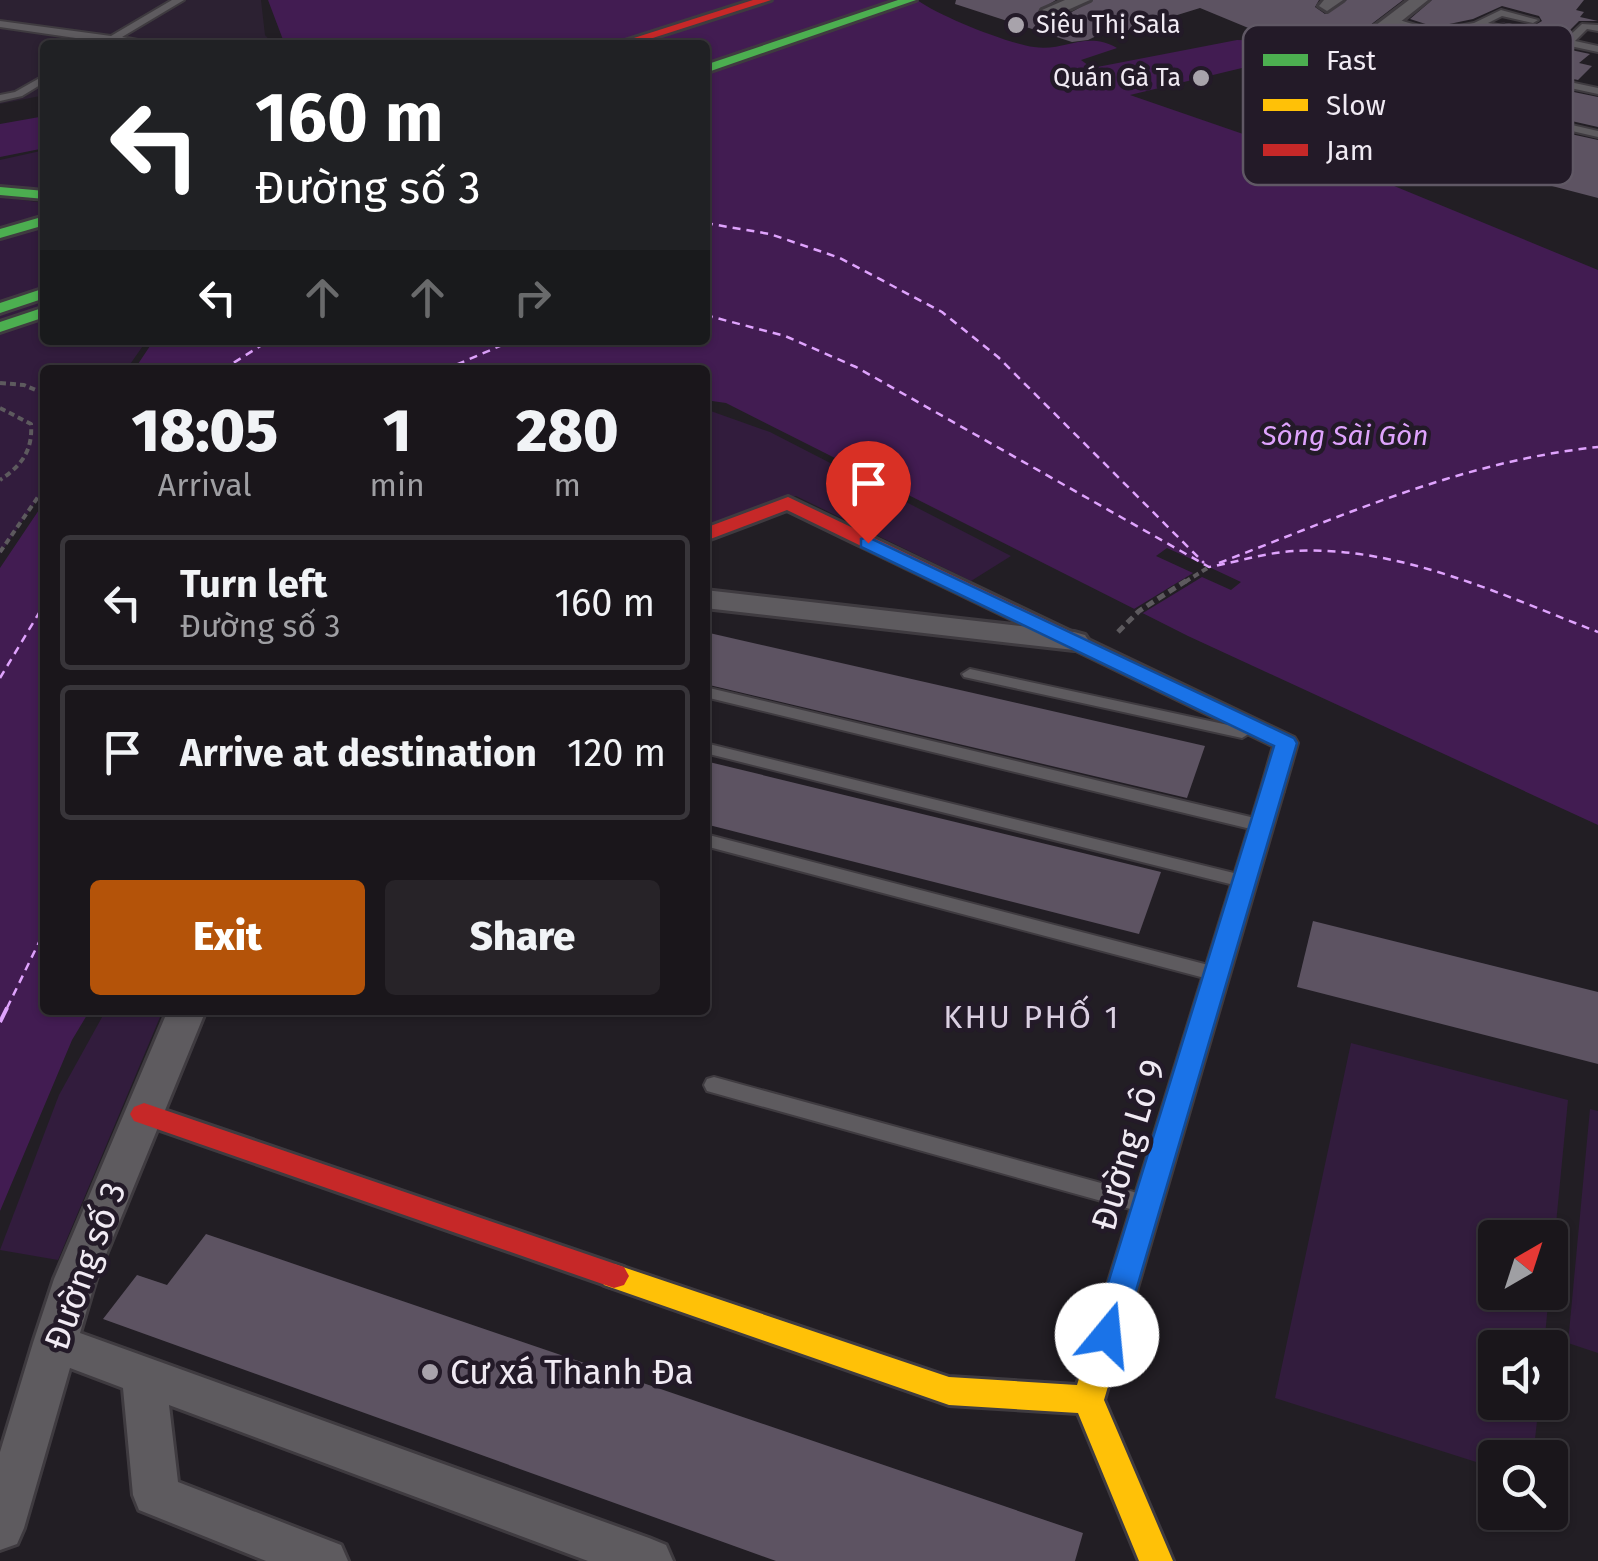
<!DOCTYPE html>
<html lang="en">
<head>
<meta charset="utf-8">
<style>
	body { margin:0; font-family:"Fira Sans",sans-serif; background:#272328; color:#f1f3f6; height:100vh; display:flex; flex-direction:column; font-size:38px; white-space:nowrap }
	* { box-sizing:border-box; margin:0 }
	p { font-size:32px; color:#9f9fa3 }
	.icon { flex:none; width:55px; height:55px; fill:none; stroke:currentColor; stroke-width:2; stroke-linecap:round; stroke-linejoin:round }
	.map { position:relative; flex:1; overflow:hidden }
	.side { position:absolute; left:40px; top:365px; width:670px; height:650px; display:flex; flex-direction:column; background:#1a161b; border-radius:10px; box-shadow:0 2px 8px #0004,0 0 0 2px #38353a }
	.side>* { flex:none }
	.top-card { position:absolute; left:40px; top:40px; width:670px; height:305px; border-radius:10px; box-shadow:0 2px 8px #0004,0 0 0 2px #38353a; background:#202124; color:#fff; overflow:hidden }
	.needle { width:65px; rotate:39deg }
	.fabs { position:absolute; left:1478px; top:1220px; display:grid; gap:20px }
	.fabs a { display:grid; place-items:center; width:90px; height:90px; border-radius:10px; background:#1a161b; box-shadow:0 2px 8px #0004,0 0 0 2px #38353a; font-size:50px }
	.pin { position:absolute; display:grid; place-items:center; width:85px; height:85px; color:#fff; margin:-102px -42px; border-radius:50% 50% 50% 0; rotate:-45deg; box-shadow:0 0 10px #0007 }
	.pin .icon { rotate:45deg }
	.me { position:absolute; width:110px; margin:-55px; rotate:17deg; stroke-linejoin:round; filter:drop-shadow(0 0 8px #0008) }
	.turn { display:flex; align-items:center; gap:35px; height:210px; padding:0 50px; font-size:45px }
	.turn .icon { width:130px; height:130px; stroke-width:2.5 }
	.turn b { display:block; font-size:70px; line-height:85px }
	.lanes { display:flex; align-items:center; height:95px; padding:0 50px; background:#0003; justify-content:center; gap:50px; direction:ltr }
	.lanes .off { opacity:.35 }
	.eta { display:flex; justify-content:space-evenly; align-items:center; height:170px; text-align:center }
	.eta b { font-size:60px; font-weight:800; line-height:70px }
	.primary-button { display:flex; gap:20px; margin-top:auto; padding:20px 50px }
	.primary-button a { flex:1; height:115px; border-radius:10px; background:#b45309; color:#fff; font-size:40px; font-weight:800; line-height:115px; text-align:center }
	.primary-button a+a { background:#272328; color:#f1f3f6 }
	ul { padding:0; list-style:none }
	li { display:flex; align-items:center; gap:30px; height:135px; margin:0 20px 15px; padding:0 30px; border:5px solid #38353a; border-radius:10px }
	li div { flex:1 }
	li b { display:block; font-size:38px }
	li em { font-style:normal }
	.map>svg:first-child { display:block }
</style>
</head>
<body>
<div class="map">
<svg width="1598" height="1561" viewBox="0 0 1598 1561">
	<rect width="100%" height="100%" fill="#221e24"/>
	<path fill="#2c2132" d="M0 0H261L265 35 274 45H45V95L0 104Z"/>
	<g fill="#321c3d">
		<path d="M45 150V188L0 186V160Z"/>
		<path d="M0 197 45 203V305L0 319Z"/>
		<path d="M45 317V340H147L126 370H45V488L0 554V331Z"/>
		<path d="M705 409 770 432 1011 556 971 581 796 496 705 525Z"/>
		<path d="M106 1010H163L58 1260 0 1250 59 1095Z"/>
		<path d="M1351 1043 1568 1100 1550 1286V1238H1495V1292L1549 1293 1544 1347 1495 1348V1402L1539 1403 1533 1457 1495 1458V1468L1275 1398Z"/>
		<path d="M1590 1109 1598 1111V1353L1568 1343Z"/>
	</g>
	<g fill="#421c52">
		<path d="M268 0H917C939 16 1006 43 1034 47 1065 52 1085 30 1117 48L1081 60 1092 68 1237 40 1271 41 1283 58 1130 95 1295 152 1414 93 1469 111 1365 174 1598 270V825L1188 636 726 403 705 400V370H134L154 340H705V45H285Z"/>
		<path d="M45 116V148L0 157V124Z"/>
		<path d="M45 501V1010H90L72 1040 0 1211V568Z"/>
	</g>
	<path fill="#221e24" d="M1167 548 1209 567 1241 582 1231 590 1202 577 1143 613 1134 609 1193 573 1156 556Z"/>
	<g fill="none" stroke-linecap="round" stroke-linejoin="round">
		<g stroke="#dfa3fd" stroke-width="2.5" stroke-dasharray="8 6" stroke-linecap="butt">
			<path d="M705 223 770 234 840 258 942 312 998 357 1204 563"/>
			<path d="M705 315 785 336 856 367 1209 567C1237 562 1264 553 1293 551 1398 545 1502 595 1598 632"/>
			<path d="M222 370 270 340"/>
			<path d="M444 370 514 340"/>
			<path d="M1219 563C1344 515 1464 461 1598 447"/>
			<path d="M0 678 45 603"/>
			<path d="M7 1008 45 930"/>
		</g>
		<path stroke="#dfa3fd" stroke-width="4" stroke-dasharray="16 12" stroke-linecap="butt" d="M0 1022 8 1006"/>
	</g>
	<g fill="#5d5362">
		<path d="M956 0H1056L1038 11 1064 34 1079 33 1080 22 1070 13 1093 0H1319L1315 7 1325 14 1347 0H1403L1331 55 1282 42 1200 8 1119 33 1111 29 1088 40 1072 42 955 4Z"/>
		<path d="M1432 0H1584L1576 10 1584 12 1580 17 1598 21H1579L1565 35 1499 22 1532 27 1542 21 1539 16 1502 6 1473 19 1435 27 1410 19Z"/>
		<path d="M1482 31 1590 54 1579 63 1592 66 1578 80 1468 57 1459 42 1441 40Z"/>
		<path d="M1379 43 1449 53 1458 68 1598 97V127L1509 107 1513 103 1367 74 1398 57 1357 61Z"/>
		<path d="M1548 129 1598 140V198L1529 180 1521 186 1485 176Z"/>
		<path d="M705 632 982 695 1205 746 1187 798 705 684Z"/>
		<path d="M705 761 1161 872 1139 934 705 824Z"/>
		<path d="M1313 921 1598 992V1064L1297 987Z"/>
		<path d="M206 1234 1083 1533 1075 1561H776L103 1319 137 1275 167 1285Z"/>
	</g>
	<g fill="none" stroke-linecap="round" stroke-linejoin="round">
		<g stroke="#3f3b40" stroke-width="4">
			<g id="lane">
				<path d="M172 0H184L122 37 164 45 110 43 0 27V21L111 36Z"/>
				<path d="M1501 10 1538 20 1533 23 1502 16 1488 23 1566 39 1582 24 1598 25V31L1587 29 1575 41 1598 46V52L1482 27 1435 37 1388 21 1393 18 1435 31 1474 23Z"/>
				<path d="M1373 33 1458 46 1466 60 1598 88V94L1459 64 1451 50 1370 38V34Z"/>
				<path d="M1331 65 1371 79 1598 131V137L1364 83 1328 70 1326 68Z"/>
				<path d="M45 75V82L22 96 0 101V95L15 92Z"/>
				<path d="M970 669 1242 728 1250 733 1242 738 964 677 962 674Z"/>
				<path d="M705 687 1259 819 1268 825 1259 831 705 697Z"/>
				<path d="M705 743 1242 875 1251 881 1242 887 705 753Z"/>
				<path d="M705 834 1216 967 1223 969 1226 974 1223 979 1216 981 705 846Z"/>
				<path d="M714 1077 1141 1194 1149 1197 1152 1203 1149 1209 1141 1212 707 1091 704 1085 707 1079Z"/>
			</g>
		</g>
		<g stroke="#3f3b40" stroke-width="6">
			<g id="street">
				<path d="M1065 0H1090L1063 12 1076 22V30H1064L1042 10Z"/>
				<path d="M1324 0H1343L1327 11 1319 6Z"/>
				<path d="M1409 0H1428L1337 72H1325V64Z"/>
				<path d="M705 590 1074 632 1085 635 1089 641 1085 647 1074 650 705 608Z"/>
				<path d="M168 1010H206L96 1279 80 1333 649 1538 666 1545 673 1561H588L169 1405 178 1482 341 1545 348 1561H266L139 1510 133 1495 123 1388 70 1368 24 1528 17 1544 0 1550V1452L33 1343 54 1279Z"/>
			</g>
		</g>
		<g stroke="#3f3b40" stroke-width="6">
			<g id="fast">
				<path d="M898 0H916L705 73V65Z"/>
				<path d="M0 187 45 191V199L0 195Z"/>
				<path d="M45 216V225L0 238V229Z"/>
				<path d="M45 288V298L0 313V303Z"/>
				<path d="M45 307V317L0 332V322Z"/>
			</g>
		</g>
		<g stroke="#3f3b40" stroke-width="6">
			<path id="slow" d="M1272 784 1283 791 1104 1400 1173 1561H1139L1078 1413 949 1405 604 1285 599 1276 604 1267 614 1264 949 1377 1077 1385 1261 791Z"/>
		</g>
		<g stroke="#3f3b40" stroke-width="6">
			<g id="jam">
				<path d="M753 0H771L631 45H612Z"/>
				<path d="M788 497 1294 738 1297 743 1283 791 1272 798 1261 791 1274 746 787 510 705 541V528Z"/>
				<path d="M144 1103 624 1267 629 1276 624 1285 614 1288 134 1121 130 1114 134 1107Z"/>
			</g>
		</g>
		<g stroke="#5d5a5e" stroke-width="4" stroke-dasharray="6 4" stroke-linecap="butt">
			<path d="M0 383 24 385 45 394"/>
			<path d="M0 408 31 424C33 451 21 466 0 480"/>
			<path d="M0 552 45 487"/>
			<path d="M1185 582 1209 567"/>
		</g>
		<path stroke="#5d5a5e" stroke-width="5" stroke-dasharray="8 5" stroke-linecap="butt" d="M1118 632 1139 611 1189 579"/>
		<use href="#lane" fill="#5e5b5f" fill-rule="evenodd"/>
		<use href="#street" fill="#5e5b5f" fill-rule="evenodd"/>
		<use href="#fast" fill="#4caf50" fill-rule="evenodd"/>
		<use href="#slow" fill="#ffc107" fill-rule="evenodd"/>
		<use href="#jam" fill="#c62828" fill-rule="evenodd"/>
	</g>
	<path fill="#1a73e8" stroke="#114b97" stroke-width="2.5" d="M868 537 1294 738 1297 743 1123 1335 1118 1344 1107 1348 1096 1344 1092 1335 1274 746 861 547V539Z"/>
	<g fill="#a8a3ab" stroke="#231a28" stroke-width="4">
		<circle cx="1016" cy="25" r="10"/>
		<circle cx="1201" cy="78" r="10"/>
		<circle cx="430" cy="1372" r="10"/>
	</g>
	<g text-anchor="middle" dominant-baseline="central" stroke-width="9" stroke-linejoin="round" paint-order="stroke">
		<g font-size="25" fill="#f0eaf3" stroke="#231a28" text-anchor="start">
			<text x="1036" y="25">Siêu Thị Sala</text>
			<text x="1181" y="78" text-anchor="end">Quán Gà Ta</text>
		</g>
		<g font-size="28" font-style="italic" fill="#dfa3fd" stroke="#231a28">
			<text x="1345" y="435">Sông Sài Gòn</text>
		</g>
		<g font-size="32" letter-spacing="2.5" fill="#dbd0e2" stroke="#231a28">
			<text x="1032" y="1017">KHU PHỐ 1</text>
		</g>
		<g font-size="35" fill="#f0eaf3" stroke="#231a28">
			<text transform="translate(1128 1145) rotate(-73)">Đường Lô 9</text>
			<text transform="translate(85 1266) rotate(-70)">Đường số 3</text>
		</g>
		<g font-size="35" fill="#f0eaf3" stroke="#231a28" text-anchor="start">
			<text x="450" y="1372">Cư xá Thanh Đa</text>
		</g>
	</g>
	<rect x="1243" y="25" width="330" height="160" rx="15" fill="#231a28" stroke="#605865" stroke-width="2.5"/>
	<rect x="1263" y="54" width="45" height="12" fill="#4caf50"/>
	<rect x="1263" y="99" width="45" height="12" fill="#ffc107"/>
	<rect x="1263" y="144" width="45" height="12" fill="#c62828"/>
	<g font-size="28" fill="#f0eaf3">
		<text x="1326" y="70">Fast</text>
		<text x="1326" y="115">Slow</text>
		<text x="1326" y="160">Jam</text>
	</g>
</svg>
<div class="fabs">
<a><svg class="needle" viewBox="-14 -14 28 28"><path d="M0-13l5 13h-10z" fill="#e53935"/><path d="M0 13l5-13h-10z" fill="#9f9fa3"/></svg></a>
<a><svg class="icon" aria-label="sound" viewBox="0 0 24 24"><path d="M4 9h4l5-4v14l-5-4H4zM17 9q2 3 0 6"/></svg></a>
<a><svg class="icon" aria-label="search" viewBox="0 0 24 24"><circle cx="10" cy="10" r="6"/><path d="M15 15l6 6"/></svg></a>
</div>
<div class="pin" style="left:868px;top:543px;background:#d93025"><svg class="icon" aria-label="arrive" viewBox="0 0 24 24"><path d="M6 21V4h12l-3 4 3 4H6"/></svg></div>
<svg class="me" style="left:1107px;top:1335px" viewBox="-20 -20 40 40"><circle r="19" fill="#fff"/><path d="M0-13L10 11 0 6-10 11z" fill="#1a73e8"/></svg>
<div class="top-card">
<div class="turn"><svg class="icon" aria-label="left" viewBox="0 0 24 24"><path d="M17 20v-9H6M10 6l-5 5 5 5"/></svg><div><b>160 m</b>Đường số 3</div></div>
<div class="lanes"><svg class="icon" aria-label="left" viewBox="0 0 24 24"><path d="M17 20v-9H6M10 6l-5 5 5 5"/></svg><svg class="icon off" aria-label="ahead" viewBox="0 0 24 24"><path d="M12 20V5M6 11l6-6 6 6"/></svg><svg class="icon off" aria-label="ahead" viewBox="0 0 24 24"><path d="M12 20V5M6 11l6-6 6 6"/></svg><svg class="icon off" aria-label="right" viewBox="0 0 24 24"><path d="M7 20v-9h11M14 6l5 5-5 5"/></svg></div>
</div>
<section class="side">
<div class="eta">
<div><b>18:05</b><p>Arrival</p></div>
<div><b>1</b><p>min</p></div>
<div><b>280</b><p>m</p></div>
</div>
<ul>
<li><svg class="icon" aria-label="left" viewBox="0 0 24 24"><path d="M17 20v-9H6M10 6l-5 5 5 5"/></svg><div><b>Turn left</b><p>Đường số 3</p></div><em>160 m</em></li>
<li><svg class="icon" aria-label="arrive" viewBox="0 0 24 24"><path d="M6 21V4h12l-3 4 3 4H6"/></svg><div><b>Arrive at destination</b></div><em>120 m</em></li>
</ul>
<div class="primary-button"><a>Exit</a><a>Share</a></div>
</section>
</div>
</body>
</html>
